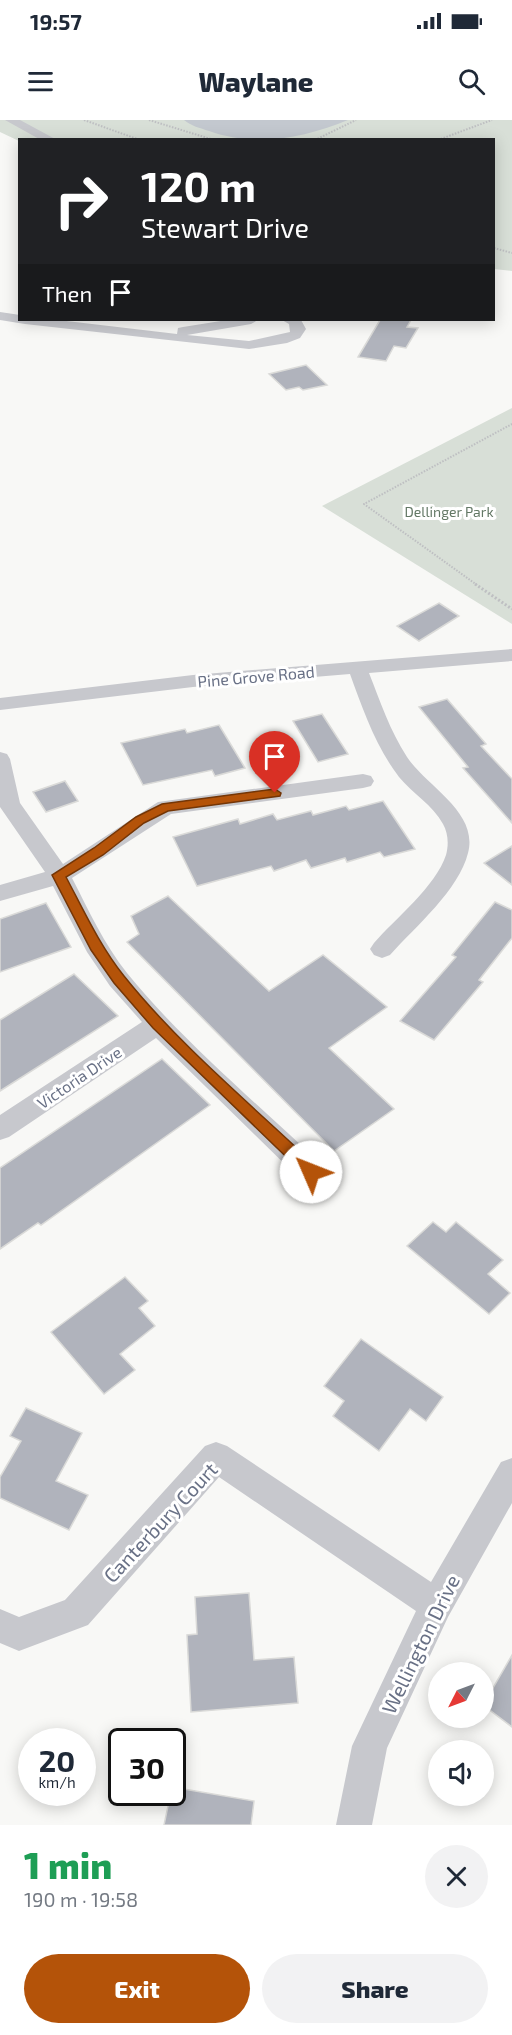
<!DOCTYPE html>
<html lang="en">
<head>
<meta charset="utf-8">
<style>
	body { margin:0; font-family:"Exo 2",sans-serif; background:#f2f2f3; color:#1f2937; height:100vh; display:flex; flex-direction:column; font-size:22px; white-space:nowrap }
	* { box-sizing:border-box; margin:0 }
	p { font-size:20px; color:#747a83 }
	.icon { flex:none; width:33px; height:33px; fill:none; stroke:currentColor; stroke-width:2; stroke-linecap:round; stroke-linejoin:round }
	.map { position:relative; height:1705px; overflow:hidden }
	.sheet { display:flex; flex-direction:column; background:#fff; flex:1 }
	.sheet>* { flex:none }
	.top-card { position:absolute; left:18px; top:18px; width:477px; height:183px; border-radius:0px; box-shadow:0 3px 15px #0003; background:#202124; color:#fff; overflow:hidden }
	.needle { width:39px; rotate:228deg }
	.fabs { position:absolute; left:428px; top:1542px; display:grid; gap:12px }
	.fabs a { display:grid; place-items:center; width:66px; height:66px; border-radius:50%; background:#fff; box-shadow:0 3px 15px #0003; font-size:30px }
	.speed { position:absolute; left:18px; top:1608px; display:flex; gap:12px; font-size:30px; font-weight:700; text-align:center }
	.speed>* { display:grid; place-content:center; width:78px; height:78px; border-radius:50%; background:#fff; box-shadow:0 3px 15px #0003; line-height:1 }
	.speed small { font-size:15px; font-weight:400 }
	.speed .limit { border:3px solid #111; border-radius:9px; background:#fff; color:#111 }
	.pin { position:absolute; display:grid; place-items:center; width:51px; height:51px; color:#fff; margin:-62px -26px; border-radius:50% 50% 50% 0; rotate:-45deg; box-shadow:0 0 6px #0007 }
	.pin .icon { rotate:45deg }
	.me { position:absolute; width:66px; margin:-33px; rotate:314deg; stroke-linejoin:round; filter:drop-shadow(0 0 4px #0008) }
	.turn { display:flex; align-items:center; gap:21px; height:126px; padding:0 24px; font-size:27px }
	.turn .icon { width:78px; height:78px; stroke-width:2.5 }
	.turn b { display:block; font-size:42px; line-height:51px }
	.then { display:flex; align-items:center; height:57px; padding:0 24px; background:#0003; gap:12px; font-size:22px }
	.round { display:grid; place-items:center; flex:none; width:63px; height:63px; border-radius:32px; background:#f2f2f3 }
	.head { display:flex; align-items:center; justify-content:space-between; height:102px; padding:0 24px }
	h1 { font-size:36px; font-weight:800; line-height:45px; color:#1e9e55 }
	.button { display:flex; gap:12px; margin-top:auto; padding:12px 24px }
	.button a { flex:1; height:69px; border-radius:36px; background:#b45309; color:#fff; font-size:24px; font-weight:800; line-height:69px; text-align:center }
	.button a+a { background:#f2f2f3; color:#1f2937 }
	.status { display:flex; justify-content:space-between; align-items:center; height:42px; padding:0 30px; background:#fff; direction:ltr }
	.status svg { height:16px; fill:currentColor }
	header { display:flex; justify-content:space-between; align-items:center; height:78px; padding:0 24px; background:#fff; font-size:27px; font-weight:800 }
	.map>svg:first-child { display:block }
</style>
</head>
<body>
<div class="status"><b>19:57</b><svg viewBox="0 0 49 12"><path d="M0 12V9h3v3zM5 12V6h3v6zM10 12V3h3v9zM15 12V0h3v12zM26 1h20v11H26zM47 4h2v5h-2z"/></svg></div>
<header><svg class="icon" aria-label="menu" viewBox="0 0 24 24"><path d="M4 6h16M4 12h16M4 18h16"/></svg>Waylane<svg class="icon" aria-label="search" viewBox="0 0 24 24"><circle cx="10" cy="10" r="6"/><path d="M15 15l6 6"/></svg></header>
<div class="map">
<svg width="512" height="1705" viewBox="0 0 512 1705">
	<rect width="100%" height="100%" fill="#f8f8f6"/>
	<g fill="#d8dfd7">
		<path d="M0 0H512V151L494 149V20L19 21 0 12Z"/>
		<path d="M512 288V504L322 386Z"/>
	</g>
	<path fill="#c3c8cf" d="M184 0H348C303 18 257 28 209 11 200 8 191 6 184 0Z"/>
	<g fill="#b0b3bc" stroke="#dadad8" stroke-width="1.5">
		<path d="M380 200H411L407 207 418 208 406 228 394 226 386 241 358 237Z"/>
		<path d="M306 245 327 265 303 270 299 267 286 270 269 254Z"/>
		<path d="M439 483 459 496 419 521 397 506Z"/>
		<path d="M447 579 486 624 481 626 512 659V703L463 648 468 647 419 587Z"/>
		<path d="M322 594 348 634 318 642 293 601Z"/>
		<path d="M219 605 245 648 215 656 212 650 143 665 121 623 185 609 187 613Z"/>
		<path d="M65 661 78 681 46 692 33 672Z"/>
		<path d="M383 681 415 729 384 737 380 732 347 742 345 738 311 748 306 740 274 751 271 746 197 766 173 717 238 699 240 704 273 694 277 700 311 691 313 695 346 686 349 690Z"/>
		<path d="M512 726V765L484 743Z"/>
		<path d="M168 776 269 871 323 835 387 887 329 928 394 989 334 1031 127 822 139 814 131 796Z"/>
		<path d="M495 782 512 790V818L479 860 483 862 434 920 400 901 456 837 452 835Z"/>
		<path d="M46 783 71 827 0 852V799Z"/>
		<path d="M74 854 118 896 0 971V900Z"/>
		<path d="M162 939 210 985 41 1105 38 1103 0 1129V1048Z"/>
		<path d="M433 1102 446 1112 456 1102 503 1140 488 1154 510 1173 489 1194 407 1126Z"/>
		<path d="M125 1157 148 1181 139 1188 155 1206 120 1234 135 1250 104 1274 51 1212Z"/>
		<path d="M361 1219 443 1277 426 1301 410 1289 379 1331 333 1296 344 1281 324 1266Z"/>
		<path d="M26 1288 82 1313 56 1361 88 1375 69 1410 0 1378V1357L21 1321 10 1316Z"/>
		<path d="M249 1473 254 1540 294 1537 298 1583 191 1592 187 1515 197 1514 195 1477Z"/>
		<path d="M512 1535V1607L483 1585Z"/>
		<path d="M172 1667 254 1681 251 1705H164Z"/>
	</g>
	<g fill="none" stroke-linecap="round" stroke-linejoin="round">
		<g stroke="#bebfc2" stroke-width="2" stroke-dasharray="1.5 1.5" stroke-linecap="butt">
			<path d="M84 0 140 20"/>
			<path d="M149 0 214 20"/>
			<path d="M315 20 356 0"/>
			<path d="M438 20 492 0"/>
			<path d="M494 128 512 133"/>
			<path d="M477 465 364 384 512 304"/>
		</g>
		<path stroke="#bebfc2" stroke-width="3" stroke-dasharray="2 2" stroke-linecap="butt" d="M475 464 512 489"/>
		<g fill="#c7c8cd" fill-rule="evenodd">
			<path d="M5 0H20L57 20H41Z"/>
			<path d="M0 192 20 195V200H58L177 214 178 208 183 207 227 200H258L251 204 187 215 249 221 290 212 289 204 282 200H301L306 209 300 218 287 223 249 229 25 204 0 200Z"/>
			<path d="M512 529V541L369 553C380 581 390 611 407 637 426 666 479 692 468 733 459 770 415 807 390 835L382 838 374 835 370 829 374 823C395 799 436 766 446 735 449 724 448 713 443 704 433 685 412 673 399 657 376 627 363 590 350 554L193 567 0 590V578L193 555Z"/>
			<path d="M0 632 7 634 10 639 20 683 63 744 158 682 363 654 371 656 374 661 371 666 363 668 171 694 72 758C89 791 104 824 127 853 181 920 258 984 321 1044L324 1052 321 1060 311 1063 301 1060 156 918 9 1017 0 1020V995L142 902 110 866 87 832 53 766 0 781V765L45 752 0 687Z"/>
			<path d="M216 1322 227 1326 431 1462 501 1342 512 1338V1383L448 1497 387 1628 372 1705H336L352 1626 416 1491 219 1357 88 1505 19 1531 0 1523V1489L19 1497 65 1480 205 1326Z"/>
		</g>
	</g>
	<path fill="#b45309" stroke="#753606" stroke-width="1.5" d="M275 669 281 673 280 676 168 691 144 703 103 735 66 757C84 791 100 826 124 856 180 926 252 985 317 1047L319 1052 317 1056H306L153 908 114 863 91 830 52 755 94 728 136 697 162 684Z"/>
	<g text-anchor="middle" dominant-baseline="central" stroke-width="6" stroke-linejoin="round" paint-order="stroke">
		<g font-size="14" fill="#637865" stroke="#fff">
			<text x="449" y="391">Dellinger Park</text>
		</g>
		<g font-size="16" fill="#697186" stroke="#fff">
			<text transform="translate(256 556) rotate(-5)">Pine Grove Road</text>
			<text transform="translate(79 957) rotate(-34)">Victoria Drive</text>
		</g>
		<g font-size="20" fill="#697186" stroke="#fff">
			<text transform="translate(160 1402) rotate(-47)">Canterbury Court</text>
			<text transform="translate(420 1524) rotate(-64)">Wellington Drive</text>
		</g>
	</g>
</svg>
<div class="fabs">
<a><svg class="needle" viewBox="-14 -14 28 28"><path d="M0-13l5 13h-10z" fill="#e53935"/><path d="M0 13l5-13h-10z" fill="#747a83"/></svg></a>
<a><svg class="icon" aria-label="sound" viewBox="0 0 24 24"><path d="M4 9h4l5-4v14l-5-4H4zM17 9q2 3 0 6"/></svg></a>
</div>
<div class="speed"><div>20<small>km/h</small></div><div class="limit">30</div></div>
<div class="pin" style="left:275px;top:673px;background:#d93025"><svg class="icon" aria-label="arrive" viewBox="0 0 24 24"><path d="M6 21V4h12l-3 4 3 4H6"/></svg></div>
<svg class="me" style="left:311px;top:1052px" viewBox="-20 -20 40 40"><circle r="19" fill="#fff"/><path d="M0-13L10 11 0 6-10 11z" fill="#b45309"/></svg>
<div class="top-card">
<div class="turn"><svg class="icon" aria-label="right" viewBox="0 0 24 24"><path d="M7 20v-9h11M14 6l5 5-5 5"/></svg><div><b>120 m</b>Stewart Drive</div></div>
<div class="then">Then<svg class="icon" aria-label="arrive" viewBox="0 0 24 24"><path d="M6 21V4h12l-3 4 3 4H6"/></svg></div>
</div>
</div>
<section class="sheet">
<div class="head"><div><h1>1 min</h1><p>190 m · 19:58</p></div><a class="round"><svg class="icon" aria-label="close" viewBox="0 0 24 24"><path d="M6 6l12 12M18 6L6 18"/></svg></a></div>
<div class="button"><a>Exit</a><a>Share</a></div>
</section>
</body>
</html>
